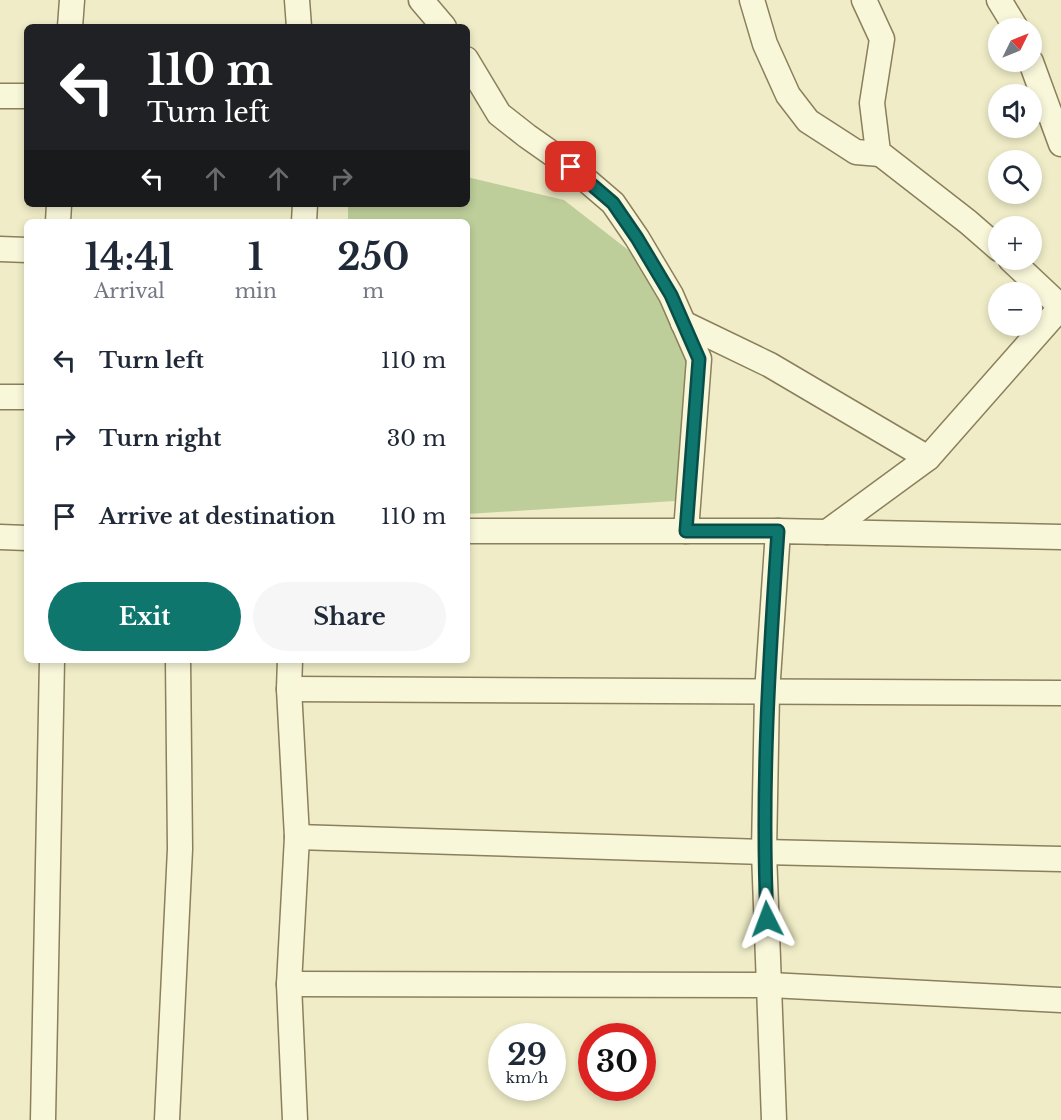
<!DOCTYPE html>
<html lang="en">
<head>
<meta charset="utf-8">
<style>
	body { margin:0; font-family:"Libre Baskerville",serif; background:#f6f6f7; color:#1f2937; height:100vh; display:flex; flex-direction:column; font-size:22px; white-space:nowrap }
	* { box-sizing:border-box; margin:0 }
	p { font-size:20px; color:#747a83 }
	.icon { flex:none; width:33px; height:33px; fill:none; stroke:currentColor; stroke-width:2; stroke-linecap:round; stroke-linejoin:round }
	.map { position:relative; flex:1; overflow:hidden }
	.drawer { position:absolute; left:24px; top:219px; width:446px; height:444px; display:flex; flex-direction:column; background:#fff; border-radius:9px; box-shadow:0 3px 9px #0003 }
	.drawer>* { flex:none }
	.top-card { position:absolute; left:24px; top:24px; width:446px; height:183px; border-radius:9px; box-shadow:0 3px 9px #0003; background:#202124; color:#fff; overflow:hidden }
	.needle { width:39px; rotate:47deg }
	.fabs { position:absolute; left:988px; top:18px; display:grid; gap:12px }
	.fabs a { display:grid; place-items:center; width:54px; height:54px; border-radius:50%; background:#fff; box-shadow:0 3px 9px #0003; font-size:30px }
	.speed { position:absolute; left:488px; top:1023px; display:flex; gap:12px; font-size:30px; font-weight:700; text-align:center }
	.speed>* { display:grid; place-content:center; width:78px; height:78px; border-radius:50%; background:#fff; box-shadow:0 3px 9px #0003; line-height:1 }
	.speed small { font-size:15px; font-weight:400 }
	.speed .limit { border:9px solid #d22; background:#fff; color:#111 }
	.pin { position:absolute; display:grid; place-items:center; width:51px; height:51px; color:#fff; margin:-26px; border-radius:12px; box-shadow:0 3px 9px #0006 }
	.me { position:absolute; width:66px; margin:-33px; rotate:357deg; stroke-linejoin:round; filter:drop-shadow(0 0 4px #0008) }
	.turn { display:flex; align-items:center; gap:21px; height:126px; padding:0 24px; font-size:27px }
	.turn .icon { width:78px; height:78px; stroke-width:2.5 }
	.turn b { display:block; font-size:42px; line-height:51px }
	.lanes { display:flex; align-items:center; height:57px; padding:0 24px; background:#0003; justify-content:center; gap:30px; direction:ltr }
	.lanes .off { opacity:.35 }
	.eta { display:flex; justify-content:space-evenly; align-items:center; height:102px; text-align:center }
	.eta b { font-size:36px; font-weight:700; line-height:42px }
	.cta { display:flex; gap:12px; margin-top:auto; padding:12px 24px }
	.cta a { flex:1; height:69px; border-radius:36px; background:#0f766e; color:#fff; font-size:24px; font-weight:700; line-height:69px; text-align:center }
	.cta a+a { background:#f6f6f7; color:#1f2937 }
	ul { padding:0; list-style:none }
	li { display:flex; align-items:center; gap:18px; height:78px; padding:0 24px }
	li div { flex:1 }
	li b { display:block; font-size:22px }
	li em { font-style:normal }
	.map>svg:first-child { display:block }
</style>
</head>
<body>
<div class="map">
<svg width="1061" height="1120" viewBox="0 0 1061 1120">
	<rect width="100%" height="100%" fill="#efecc7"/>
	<path fill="#bdce9a" d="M467 177 564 200 650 267 698 373 691 500 467 514 466 222H348V204H466Z"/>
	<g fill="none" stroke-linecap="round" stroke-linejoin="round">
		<g stroke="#8b7f5c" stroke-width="27">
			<g id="minor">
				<path d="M297 0 299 27"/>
				<path d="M421 0 444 27"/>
				<path d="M752 0 765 44 788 95 808 121 856 152 880 154"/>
				<path d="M864 0 882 39 872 103 878 152 968 222 999 249"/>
				<path d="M999 0 1016 28"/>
				<path d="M70 27 72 0"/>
				<path d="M466 59 499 114 527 136 571 167 613 203 637 238 671 295 699 359 686 531"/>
				<path d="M1031 62 1061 144"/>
				<path d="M0 96H27"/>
				<path d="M58 222 59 204"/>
				<path d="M304 222 305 204"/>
				<path d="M0 249 27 250"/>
				<path d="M683 323 770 365 928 458"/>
				<path d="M0 397H27"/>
				<path d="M466 531H778"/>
				<path d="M827 532 928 458 1061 307 1011 260"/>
				<path d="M0 537 27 538"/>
				<path d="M290 660 289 689 297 837 289 984 295 1120"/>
				<path d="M289 689 1061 693"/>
				<path d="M297 837 764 852 1061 859"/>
				<path d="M289 984 770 985 1061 1000"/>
				<path d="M43 1120 52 660"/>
				<path d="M167 1120 180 849 178 660"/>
				<path d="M774 1120 764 852 767 693 778 531 1061 537"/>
			</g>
		</g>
		<use href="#minor" stroke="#f9f7da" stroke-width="24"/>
	</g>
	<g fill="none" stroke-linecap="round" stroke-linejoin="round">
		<g stroke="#0a4d48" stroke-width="15">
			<path id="route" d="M571 167 613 203 637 238 671 295 699 359 686 531H778C769 661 761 789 767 919"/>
		</g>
		<use href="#route" stroke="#0f766e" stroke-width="10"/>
	</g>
</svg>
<div class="fabs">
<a><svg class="needle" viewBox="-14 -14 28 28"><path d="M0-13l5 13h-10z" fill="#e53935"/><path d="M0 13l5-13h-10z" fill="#747a83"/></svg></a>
<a><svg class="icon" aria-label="sound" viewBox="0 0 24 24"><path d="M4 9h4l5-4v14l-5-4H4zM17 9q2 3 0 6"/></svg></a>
<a><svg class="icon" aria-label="search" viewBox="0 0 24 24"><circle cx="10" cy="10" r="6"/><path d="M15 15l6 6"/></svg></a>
<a>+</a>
<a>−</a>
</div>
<div class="speed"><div>29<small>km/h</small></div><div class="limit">30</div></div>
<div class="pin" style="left:571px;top:167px;background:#d93025"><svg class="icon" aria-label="arrive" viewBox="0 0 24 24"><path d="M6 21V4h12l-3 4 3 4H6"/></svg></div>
<svg class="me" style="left:767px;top:919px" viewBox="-20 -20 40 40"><path d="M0-17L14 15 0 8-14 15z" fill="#0f766e" stroke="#fff" stroke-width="4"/></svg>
<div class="top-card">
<div class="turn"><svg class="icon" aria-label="left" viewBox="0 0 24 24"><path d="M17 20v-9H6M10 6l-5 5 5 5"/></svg><div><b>110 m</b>Turn left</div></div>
<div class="lanes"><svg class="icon" aria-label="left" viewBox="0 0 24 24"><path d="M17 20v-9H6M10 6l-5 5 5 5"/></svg><svg class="icon off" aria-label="ahead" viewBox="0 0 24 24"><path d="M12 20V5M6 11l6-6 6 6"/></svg><svg class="icon off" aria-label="ahead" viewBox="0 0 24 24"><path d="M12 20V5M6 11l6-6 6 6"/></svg><svg class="icon off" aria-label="right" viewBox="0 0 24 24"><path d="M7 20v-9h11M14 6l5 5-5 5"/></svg></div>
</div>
<section class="drawer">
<div class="eta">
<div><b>14:41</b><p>Arrival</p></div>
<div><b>1</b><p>min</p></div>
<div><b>250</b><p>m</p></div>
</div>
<ul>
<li><svg class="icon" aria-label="left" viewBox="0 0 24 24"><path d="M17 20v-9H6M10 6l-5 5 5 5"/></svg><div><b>Turn left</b></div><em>110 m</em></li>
<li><svg class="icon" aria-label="right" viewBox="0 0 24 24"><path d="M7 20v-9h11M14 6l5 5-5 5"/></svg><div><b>Turn right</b></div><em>30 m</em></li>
<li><svg class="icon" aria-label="arrive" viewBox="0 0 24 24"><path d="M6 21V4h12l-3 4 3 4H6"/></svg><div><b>Arrive at destination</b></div><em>110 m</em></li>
</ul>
<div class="cta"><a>Exit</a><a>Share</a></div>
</section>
</div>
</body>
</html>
